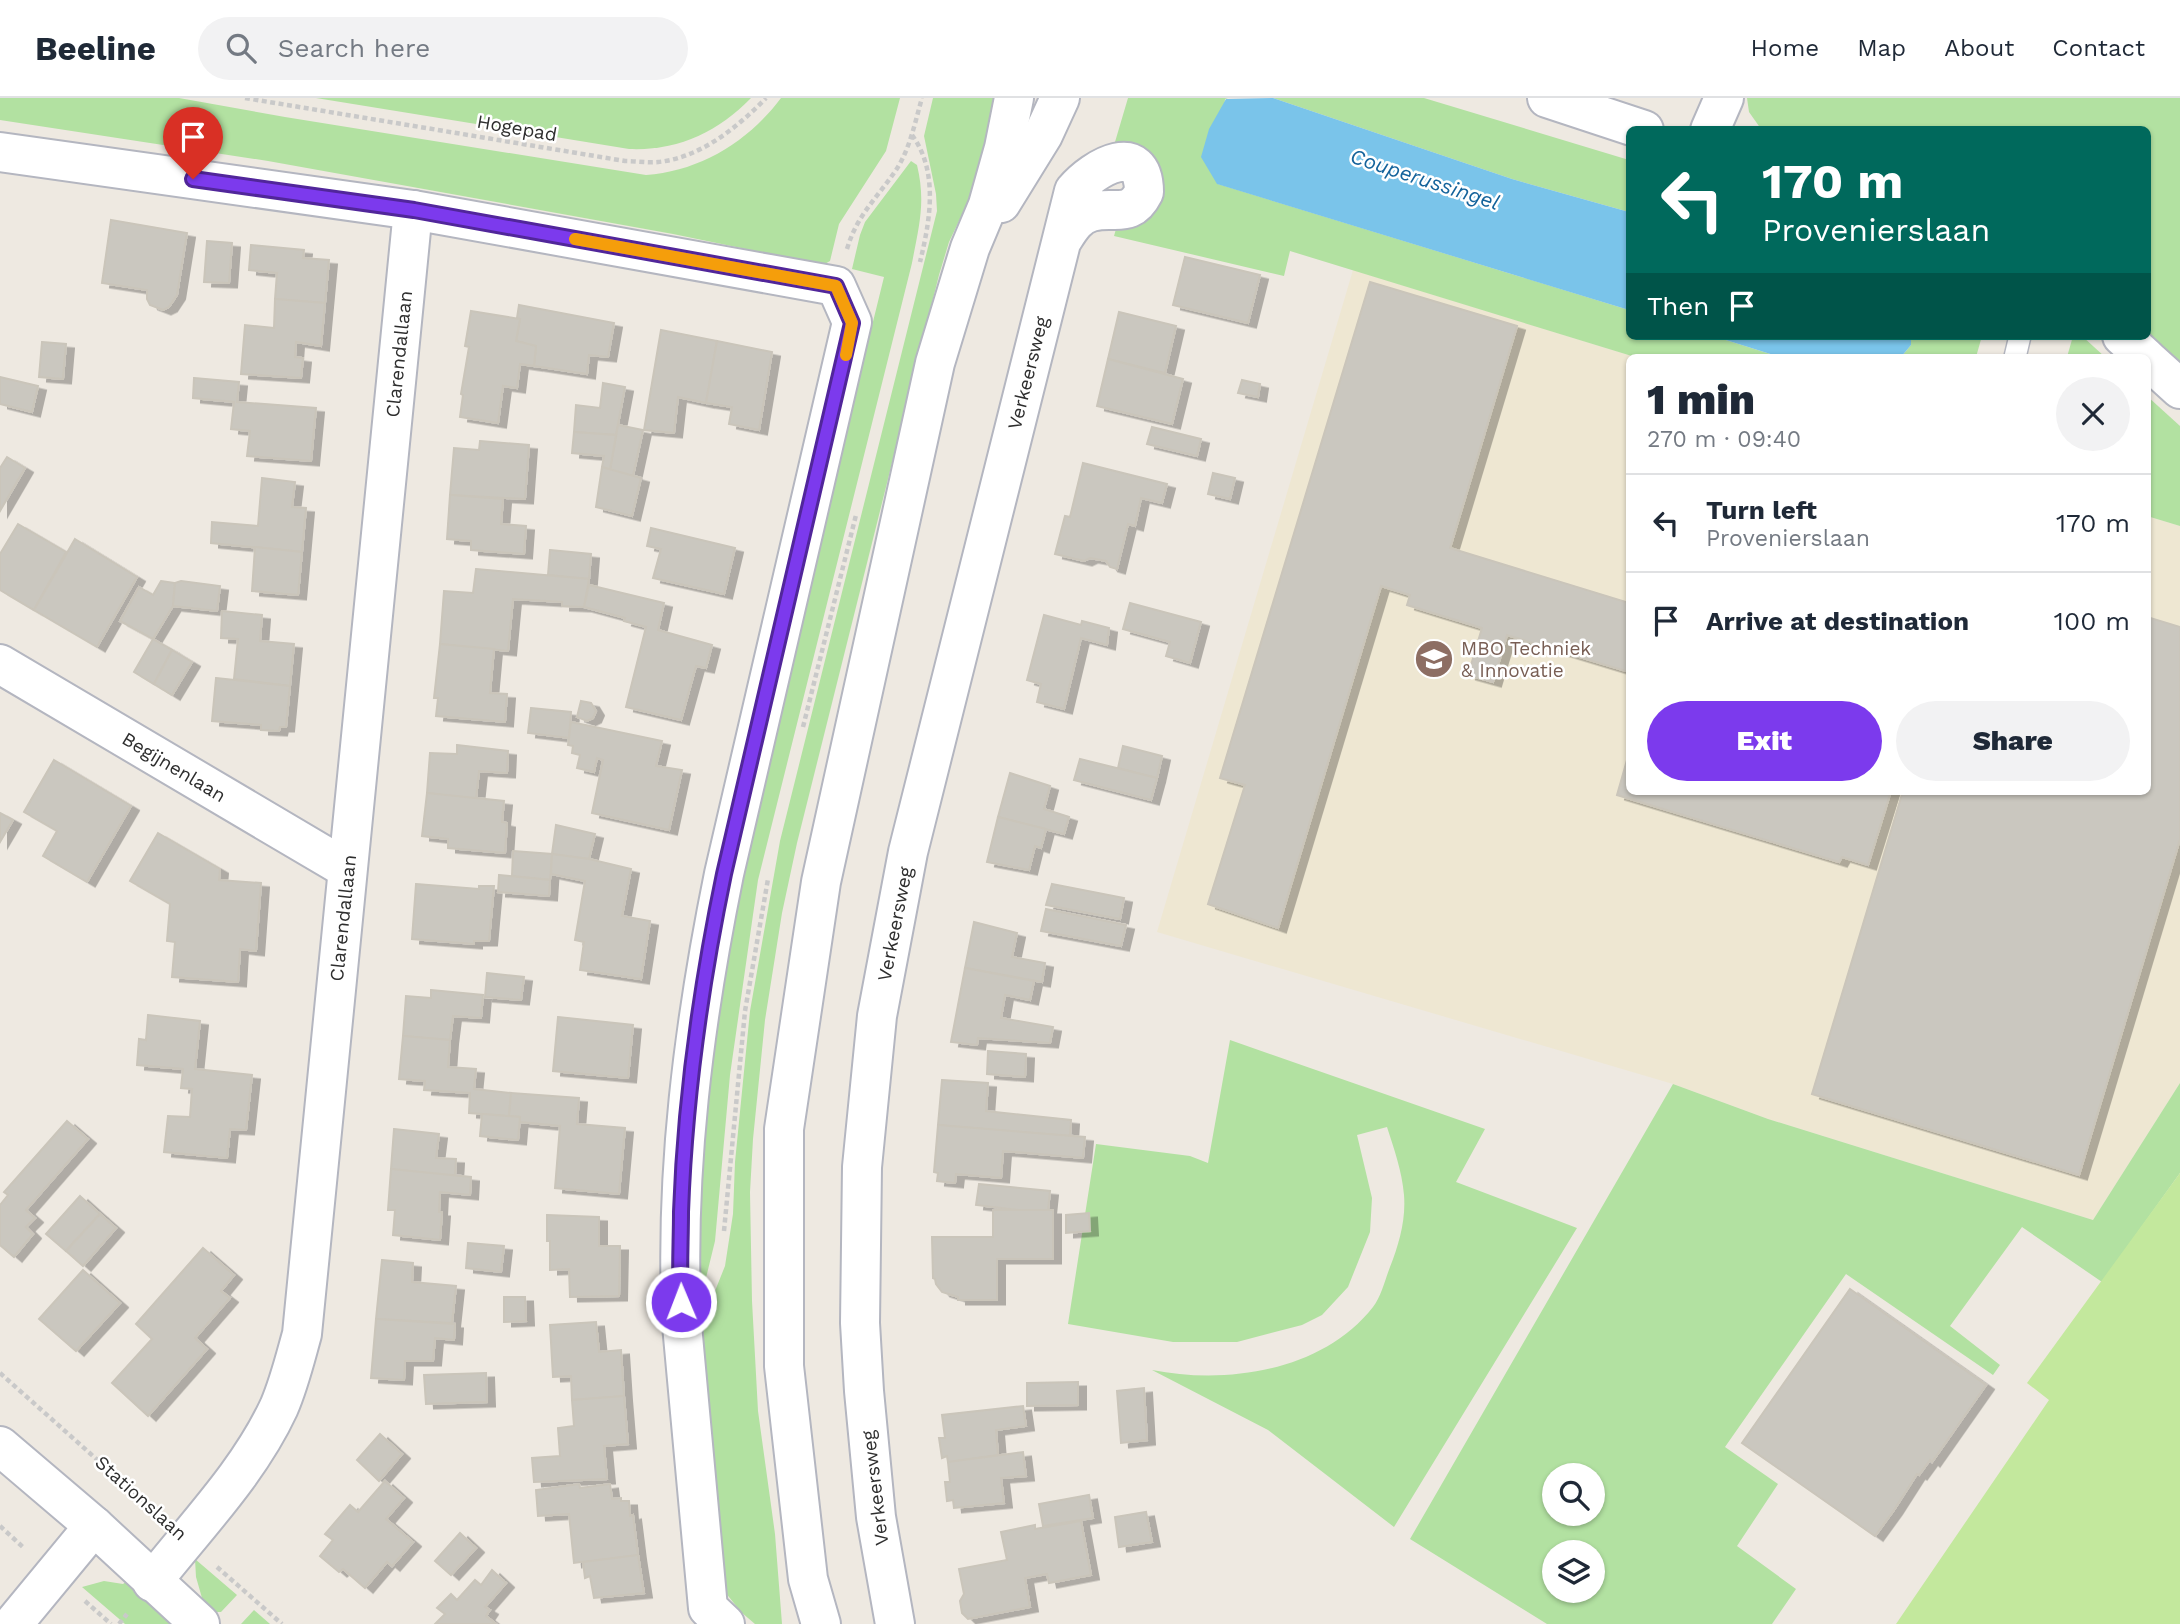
<!DOCTYPE html>
<html lang="en">
<head>
<meta charset="utf-8">
<style>
	body { margin:0; font-family:"Work Sans",sans-serif; background:#f2f2f3; color:#1f2937; height:100vh; display:flex; flex-direction:column; font-size:26px; white-space:nowrap }
	* { box-sizing:border-box; margin:0 }
	p { font-size:23px; color:#747a83 }
	.icon { flex:none; width:38px; height:38px; fill:none; stroke:currentColor; stroke-width:2; stroke-linecap:round; stroke-linejoin:round }
	.map { position:relative; flex:1; overflow:hidden }
	.details { position:absolute; left:1626px; top:256px; width:525px; height:441px; display:flex; flex-direction:column; background:#fff; border-radius:10px; box-shadow:0 2px 5px #0004 }
	.details>* { flex:none }
	.banner { position:absolute; left:1626px; top:28px; width:525px; height:214px; border-radius:10px; box-shadow:0 2px 5px #0004; background:#00695c; color:#fff; overflow:hidden }
	.buttons { position:absolute; left:1542px; top:1365px; display:grid; gap:14px }
	.buttons a { display:grid; place-items:center; width:63px; height:63px; border-radius:50%; background:#fff; box-shadow:0 2px 5px #0004; font-size:35px }
	.pin { position:absolute; display:grid; place-items:center; width:60px; height:60px; color:#fff; margin:-72px -30px; border-radius:50% 50% 50% 0; rotate:-45deg; box-shadow:0 0 7px #0007 }
	.pin .icon { rotate:45deg }
	.me { position:absolute; width:77px; margin:-38px; rotate:359deg; stroke-linejoin:round; filter:drop-shadow(0 0 5px #0008) }
	.turn { display:flex; align-items:center; gap:24px; height:147px; padding:0 21px; font-size:32px }
	.turn .icon { width:91px; height:91px; stroke-width:2.5 }
	.turn b { display:block; font-size:49px; line-height:60px }
	.then { display:flex; align-items:center; height:66px; padding:0 21px; background:#0003; gap:14px; font-size:26px }
	.round { display:grid; place-items:center; flex:none; width:74px; height:74px; border-radius:37px; background:#f2f2f3 }
	.summary { display:flex; align-items:center; justify-content:space-between; height:119px; padding:0 21px }
	h1 { font-size:42px; font-weight:800; line-height:52px }
	.cta { display:flex; gap:14px; margin-top:auto; padding:14px 21px }
	.cta a { flex:1; height:80px; border-radius:42px; background:#7c3aed; color:#fff; font-size:28px; font-weight:800; line-height:80px; text-align:center }
	.cta a+a { background:#f2f2f3; color:#1f2937 }
	ul { padding:0; list-style:none }
	li { display:flex; align-items:center; gap:21px; height:98px; padding:0 21px; border-top:2px solid #e0e1e3 }
	li div { flex:1 }
	li b { display:block; font-size:26px }
	li em { font-style:normal }
	header { display:flex; align-items:center; gap:42px; box-sizing:border-box; height:98px; padding:0 35px; background:#fff; border-bottom:2px solid #e0e1e3 }
	header strong { font-size:33px }
	nav { display:flex; gap:38px; margin-inline-start:auto; font-size:24px }
	.search { width:490px; height:63px; background:#f2f2f3; display:flex; align-items:center; gap:18px; box-sizing:border-box; padding:0 24px; border-radius:38px; color:#747a83; font-size:26px }
	.map>svg:first-child { display:block }
</style>
</head>
<body>
<header>
<strong>Beeline</strong>
<div class="search"><svg class="icon" aria-label="search" viewBox="0 0 24 24"><circle cx="10" cy="10" r="6"/><path d="M15 15l6 6"/></svg>Search here</div>
<nav><a>Home</a><a>Map</a><a>About</a><a>Contact</a></nav>
</header>
<div class="map">
<svg width="2180" height="1526" viewBox="0 0 2180 1526">
	<defs>
		<filter id="shadow"><feDropShadow dx="8" dy="4.5" stdDeviation="0" flood-color="#0004"/></filter>
	</defs>
	<rect width="100%" height="100%" fill="#eee9e1"/>
	<path fill="#eee7d2" d="M1353 172 1635 259H1629V693H2147V418L2180 428V985L2093 1122 1768 1021 1673 986 1157 834Z"/>
	<g fill="#b2e1a1" fill-rule="evenodd">
		<path d="M0 0H179L285 19 646 77C700 73 748 44 781 0H900L886 53 839 126 830 163 823 167 673 136 268 63 0 22Z"/>
		<path d="M316 0H751C717 35 677 53 629 51Z"/>
		<path d="M933 0H1001L988 62 949 144 939 177 797 745 782 815 765 922 753 1041 750 1094 752 1203 758 1313 775 1436 782 1526H755L741 1514 725 1494 699 1233 725 1168 733 1116 735 1064 750 913 780 743 937 113 936 96 924 38Z"/>
		<path d="M1128 0H1228L1225 1 1218 86 1629 212V238H1713L1780 259H1635L1290 153 1284 178 1114 138 1116 131C1173 133 1184 50 1115 44Z"/>
		<path d="M1273 0H1424L1629 62V114L1512 81Z"/>
		<path d="M1747 0H2180V269L2147 238V32L1761 31 1749 14Z"/>
		<path d="M911 63 917 67C926 104 919 128 912 165L758 782 730 977 715 1143 705 1184 700 1189 699 1086 710 949 757 695 884 179 852 171 860 137 865 124Z"/>
		<path d="M1911 238H1982L1976 259H1901L1911 247Z"/>
		<path d="M2073 238H2082L2105 259H2067Z"/>
		<path d="M2147 298 2180 328V428L2147 418Z"/>
		<path d="M1230 942 1485 1031 1456 1084 1577 1130 1394 1429 1268 1332 1152 1272C1227 1287 1323 1273 1373 1209 1381 1199 1385 1182 1390 1169 1399 1146 1406 1122 1404 1097 1402 1073 1394 1051 1387 1029L1357 1037 1372 1100 1370 1134 1348 1189 1322 1217 1302 1227 1237 1244H1173L1068 1226 1096 1046 1190 1058 1208 1065Z"/>
		<path d="M2180 985V1075L2102 1184 2022 1129 1950 1228 2000 1267 1993 1277 1846 1176 1725 1349 1778 1386 1737 1448 1796 1491 1772 1526H1547L1410 1441 1673 986 1768 1021 2093 1122ZM1554 1377H1592V1416H1554ZM1554 1454H1592V1493H1554Z"/>
		<path d="M195 1461 237 1497 221 1514H213L199 1504 202 1500 196 1479Z"/>
		<path d="M104 1483 123 1486 127 1483 177 1526H125L82 1489Z"/>
		<path d="M254 1512 270 1526H241Z"/>
	</g>
	<path fill="#c3e89d" d="M2180 1075V1526H1896L2049 1302 2027 1285Z"/>
	<g fill="#7ac4ea">
		<path d="M1273 0 1512 81 1629 114V212L1217 86 1201 59 1209 31 1226 1Z"/>
		<path d="M1713 238H1911V247L1901 259H1780Z"/>
	</g>
	<g fill="#cac7bf" stroke="#cac5ba" stroke-width="2" filter="url(#shadow)">
		<path d="M111 122 187 135 177 197 169 209 163 212 150 207 147 201V192L102 185Z"/>
		<path d="M207 143 232 145 229 185 204 184Z"/>
		<path d="M251 147 304 152 303 160 329 162 325 205 275 201 277 175 249 172Z"/>
		<path d="M1185 159 1260 177 1248 225 1173 207Z"/>
		<path d="M1370 184 1517 228 1450 450 1629 505V574L1507 537 1493 584 1468 577 1482 530 1407 507 1410 497 1381 488 1278 830 1208 806 1245 687 1220 680Z"/>
		<path d="M275 201 325 205 321 248 296 244 295 259 303 260 301 280 241 276 245 227 274 230Z"/>
		<path d="M519 207 614 225 608 259 589 257 587 276 534 268 536 248 516 243 520 221 517 220Z"/>
		<path d="M471 213 520 221 516 243 536 248 534 268 520 266 517 290 503 288 498 325 460 319 463 297 461 296 469 249 465 248Z"/>
		<path d="M1119 214 1176 228 1165 275 1108 261Z"/>
		<path d="M661 232 717 243 706 305 678 299 674 335 644 332Z"/>
		<path d="M717 243 772 254 759 332 729 326 732 309 706 305Z"/>
		<path d="M42 244 66 246 63 281 39 279Z"/>
		<path d="M1108 261 1183 281 1172 326 1097 308Z"/>
		<path d="M0 279 38 288 32 314 0 306Z"/>
		<path d="M194 280 239 284 237 304 316 310 311 363 247 358 250 333 231 331 234 304 193 300Z"/>
		<path d="M1242 282 1260 286 1258 299 1238 295Z"/>
		<path d="M603 285 625 289 616 337 574 334 576 307 600 310Z"/>
		<path d="M618 327 643 332 633 378 610 372Z"/>
		<path d="M1152 329 1201 341 1197 358 1147 346Z"/>
		<path d="M574 334 616 337 610 372 602 369 604 358 572 355Z"/>
		<path d="M480 343 529 347 525 401 450 397 454 350 479 352Z"/>
		<path d="M7 359 25 370 0 413V370Z"/>
		<path d="M1083 365 1167 386 1162 405 1141 400 1135 428 1128 426 1117 471 1110 469 1106 463 1090 460 1084 463 1055 456 1065 418 1070 419Z"/>
		<path d="M602 369 641 380 632 418 596 409Z"/>
		<path d="M1213 375 1235 380 1230 401 1208 396Z"/>
		<path d="M262 380 295 384 292 409 306 410 302 454 211 445 212 424 258 428Z"/>
		<path d="M450 397 503 401 501 426 526 428 524 456 471 452V443L447 441Z"/>
		<path d="M18 426 66 454 34 512 0 492V456Z"/>
		<path d="M651 430 735 450 724 496 653 480 661 451 647 448Z"/>
		<path d="M75 441 137 479 97 549 34 512Z"/>
		<path d="M255 449 302 454 298 497 252 493Z"/>
		<path d="M550 452 591 456 589 481 548 477Z"/>
		<path d="M476 471 589 481 584 509 562 508V504L513 501 508 553 440 546 444 493 473 495Z"/>
		<path d="M161 483 175 485 173 508 153 541 120 523 139 489 153 497Z"/>
		<path d="M181 483 220 488 217 513 173 508 175 485Z"/>
		<path d="M589 487 664 505 658 532 712 547 706 570 696 568 681 622 626 609 646 529 624 523 625 520 584 509Z"/>
		<path d="M1130 505 1201 524 1190 565 1166 558 1170 544 1123 531Z"/>
		<path d="M222 513 262 517 260 543 294 546 290 588 234 581 238 541 221 540Z"/>
		<path d="M1044 517 1081 527 1082 523 1109 530 1107 547 1081 540 1064 611 1037 604 1041 586 1027 582Z"/>
		<path d="M2147 519 2180 529V741L2079 1077 1812 996 1903 693H2147Z"/>
		<path d="M153 541 172 552 154 586 134 574Z"/>
		<path d="M440 546 494 551 490 595 507 596 505 624 436 618 438 600H434Z"/>
		<path d="M172 552 192 564 172 597 154 586Z"/>
		<path d="M216 580 290 588 286 629H280L279 633 261 632V627L212 623Z"/>
		<path d="M581 603 591 605 596 613 593 620 587 623 577 619Z"/>
		<path d="M531 610 571 614 569 640 528 635Z"/>
		<path d="M571 624 662 643 656 668 682 672 669 732 592 715 603 662 597 660 594 674 577 670 580 657 572 655 573 648 568 647Z"/>
		<path d="M457 647 508 653 507 675 479 673 476 701 427 695 430 655 457 656Z"/>
		<path d="M1123 648 1162 658 1157 680 1118 670Z"/>
		<path d="M1629 655V693H1891L1868 767 1842 759 1839 764 1617 697Z"/>
		<path d="M1080 661 1157 680 1151 702 1074 682Z"/>
		<path d="M54 662 131 708 87 784 43 758 57 733 24 714Z"/>
		<path d="M1010 675 1050 688 1044 711 1069 719 1064 736 998 719Z"/>
		<path d="M427 695 504 703 502 724 507 725 505 755 448 750V741L422 738Z"/>
		<path d="M0 715 13 722 0 744Z"/>
		<path d="M998 719 1046 731 1041 750 1035 748 1029 772 987 764Z"/>
		<path d="M556 727 595 736 589 761 552 756Z"/>
		<path d="M158 735 220 771 219 782 261 785 256 853 240 851 238 884 172 879 175 844 167 843 170 806 130 783Z"/>
		<path d="M513 753 552 756 550 782 512 778Z"/>
		<path d="M552 756 589 761 631 771 622 818 650 823 641 881 580 872 584 844 575 842 585 783 551 776Z"/>
		<path d="M499 777 550 782 549 798 498 794Z"/>
		<path d="M416 786 479 791V788H494L489 843H474V846L412 841Z"/>
		<path d="M1052 786 1124 800 1120 821 1046 807Z"/>
		<path d="M1046 811 1126 827 1121 848 1041 833Z"/>
		<path d="M974 824 1017 835 1012 859 1045 865 1042 884 965 870Z"/>
		<path d="M965 870 1034 883 1030 902 1005 897 1001 920 1053 929 1050 945 978 940 977 947 951 944Z"/>
		<path d="M487 875 524 879 521 902 485 899Z"/>
		<path d="M431 892 483 897 481 920 453 918 450 942 403 938 406 898 431 900Z"/>
		<path d="M148 917 200 923 195 971 252 977 246 1032 230 1031 227 1060 164 1054 168 1018 190 1019 192 991 181 990 183 971 137 967 139 941 146 942Z"/>
		<path d="M558 919 633 927 628 980 553 973Z"/>
		<path d="M403 938 450 942 448 969 476 971 474 991 511 995 509 1018 469 1015 470 995 424 992 425 983 399 981Z"/>
		<path d="M988 953 1026 956 1025 979 987 976Z"/>
		<path d="M942 982 988 985 986 1013 1071 1022 1070 1038 938 1027Z"/>
		<path d="M511 995 579 1000 577 1026 625 1030 619 1096 555 1090 560 1028 520 1024V1019L509 1018Z"/>
		<path d="M482 1016 520 1019 518 1042 480 1038Z"/>
		<path d="M67 1023 88 1041 26 1112 35 1120 26 1129 33 1136 14 1159 0 1147V1107L8 1097 4 1094Z"/>
		<path d="M938 1027 1085 1039 1083 1060 1003 1053 1001 1080 956 1076 955 1085 937 1083 938 1075 934 1074Z"/>
		<path d="M394 1031 439 1036 436 1060 456 1061 455 1078 391 1071Z"/>
		<path d="M391 1071 471 1079 470 1097 440 1094 439 1114H442L440 1142 393 1137 395 1112H388Z"/>
		<path d="M979 1086 1050 1093 1048 1112H1018L976 1107Z"/>
		<path d="M80 1098 100 1116 66 1153 46 1136Z"/>
		<path d="M993 1112H1053V1161H997V1202H958V1199L942 1194 936 1186 935 1181 933 1180 932 1139H993Z"/>
		<path d="M1089 1115 1090 1133 1066 1135V1117Z"/>
		<path d="M100 1116 116 1130 83 1168 66 1153Z"/>
		<path d="M547 1117 599 1119V1148H620L619 1198 570 1199 569 1171 550 1172V1143H547Z"/>
		<path d="M468 1145 504 1148 501 1174 466 1170Z"/>
		<path d="M203 1150 234 1177 221 1193 230 1200 195 1240 207 1251 148 1318 112 1285 152 1241 136 1226Z"/>
		<path d="M382 1162 413 1165 412 1184 456 1188 452 1225 376 1221Z"/>
		<path d="M83 1172 120 1205 76 1253 39 1221Z"/>
		<path d="M1850 1191 1986 1287 1932 1364 1930 1362 1919 1377 1917 1376 1894 1412 1875 1438 1742 1345Z"/>
		<path d="M504 1199H525L526 1223 504 1224Z"/>
		<path d="M376 1221 455 1226 454 1242 435 1240 433 1263H405L404 1282 371 1280Z"/>
		<path d="M596 1224 599 1254 621 1252 624 1298 572 1302 571 1278 553 1279 550 1227Z"/>
		<path d="M486 1275 487 1304 426 1306 424 1277Z"/>
		<path d="M1078 1284V1307L1027 1308V1285Z"/>
		<path d="M1144 1290 1147 1342 1121 1345 1117 1293Z"/>
		<path d="M624 1298 628 1346 604 1348 607 1381 534 1384 532 1360 560 1358 558 1330 574 1328 572 1302Z"/>
		<path d="M1023 1308 1026 1328 996 1332 998 1357 948 1364 947 1358 942 1360 939 1340H945L942 1317Z"/>
		<path d="M380 1336 402 1356 379 1383 357 1362Z"/>
		<path d="M1023 1354 1026 1378 1001 1380 1004 1405 954 1410 953 1402 947 1403 945 1384H950L948 1364Z"/>
		<path d="M385 1383 404 1400 386 1421 413 1444 392 1468 387 1464 365 1490 343 1471 339 1474 320 1458 333 1442 325 1436 350 1407 358 1414Z"/>
		<path d="M579 1386 580 1390 610 1386 612 1401 621 1400V1403H629L630 1418 633 1417 638 1457 574 1465 569 1416 538 1418 536 1392Z"/>
		<path d="M1089 1397 1093 1420 1043 1428 1039 1406Z"/>
		<path d="M1146 1414 1152 1444 1119 1449 1115 1419Z"/>
		<path d="M1081 1423 1091 1477 1049 1485 1047 1476 1025 1480 1030 1509 968 1521 962 1515 960 1503 964 1496 959 1471 1007 1462 1001 1434 1035 1427V1431Z"/>
		<path d="M460 1435 476 1450 451 1477 435 1463Z"/>
		<path d="M638 1457 644 1495 594 1500 590 1478 585 1480 583 1464Z"/>
		<path d="M492 1472 506 1485 485 1509 490 1512 486 1518 496 1526H435L445 1516 437 1510 451 1496 457 1502 475 1482 481 1487Z"/>
	</g>
	<g fill="none" stroke-linecap="round" stroke-linejoin="round">
		<g stroke="#b4b6c0" stroke-width="24">
			<path id="service" d="M2015 259 2020 238"/>
		</g>
		<g stroke="#b4b6c0" stroke-width="42">
			<g id="minor">
				<path d="M1547 0 1644 32"/>
				<path d="M1710 32 1724 0"/>
				<path d="M0 54 413 112 836 188 852 224 724 776C694 924 674 1076 682 1227L708 1510 725 1526"/>
				<path d="M2122 238 2145 259"/>
				<path d="M2147 261 2180 291"/>
				<path d="M0 566 347 771"/>
				<path d="M152 1484C196 1428 249 1374 279 1309 289 1286 295 1261 302 1236L413 112"/>
				<path d="M13 1526 94 1428"/>
				<path d="M895 1526 876 1419 864 1293 860 1225 862 1069 877 918 908 754 1074 93C1094 69 1144 41 1144 94 1130 122 1114 107 1091 114 1077 118 1070 130 1063 141"/>
			</g>
		</g>
		<g stroke="#b4b6c0" stroke-width="42">
			<path id="tertiary" d="M0 1348 94 1428 200 1526"/>
		</g>
		<g stroke="#b4b6c0" stroke-width="42">
			<g id="secondary">
				<path d="M1001 105 1043 37 1060 0"/>
				<path d="M821 1526 808 1481 784 1268V1031L821 784 935 265 970 150 988 107 1004 50 1014 0"/>
			</g>
		</g>
		<g stroke="#c9c9c9" stroke-width="4.5" stroke-dasharray="5 3.5" stroke-linecap="butt">
			<path d="M245 0 625 63C636 63 648 65 658 64 700 60 738 29 766 0"/>
			<path d="M912 37C939 74 930 123 920 164"/>
			<path d="M847 151C857 117 877 100 896 72 910 51 915 24 922 0"/>
			<path d="M803 629 856 417"/>
			<path d="M724 1133 745 913 768 781"/>
			<path d="M0 1275 158 1416"/>
			<path d="M0 1428 25 1451"/>
			<path d="M217 1469 282 1526"/>
			<path d="M85 1503 111 1526"/>
			<path d="M119 1526 127 1516"/>
		</g>
		<use href="#service" stroke="#fff" stroke-width="21"/>
		<use href="#minor" stroke="#fff" stroke-width="38"/>
		<use href="#tertiary" stroke="#fff" stroke-width="38"/>
		<use href="#secondary" stroke="#fff" stroke-width="38"/>
	</g>
	<g fill="none" stroke-linecap="round" stroke-linejoin="round">
		<g stroke="#51269a" stroke-width="18">
			<path id="route" d="M193 81 414 112 836 188 852 225 724 776C701 887 685 1000 681 1114 681 1144 679 1174 681 1204"/>
		</g>
		<use href="#route" stroke="#7c3aed" stroke-width="12"/>
		<path stroke="#f59e0b" stroke-width="12" d="M575 141 836 188 852 225 846 257"/>
	</g>
	<defs>
		<g id="university-disc" transform="scale(2.0125)"><circle r="9.5" fill="#8d6e63" stroke="#fff"/><path d="M0-5L7-2L0 1L-7-2ZM-4 1L0 2.5L4 1V4Q0 6-4 4Z" fill="#fff"/></g>
	</defs>
	<g fill-rule="evenodd">
		<use href="#university-disc" x="1434" y="561"/>
	</g>
	<g text-anchor="middle" dominant-baseline="central" stroke-width="5" stroke-linejoin="round" paint-order="stroke">
		<g font-size="19" fill="#2e2e2e" stroke="#fff">
			<text transform="translate(517 30) rotate(10)">Hogepad</text>
			<text transform="translate(399 256) rotate(-84)">Clarendallaan</text>
			<text transform="translate(1028 275) rotate(-76)">Verkeersweg</text>
			<text transform="translate(174 669) rotate(31)">Begijnenlaan</text>
			<text transform="translate(343 820) rotate(-84)">Clarendallaan</text>
			<text transform="translate(895 826) rotate(-79)">Verkeersweg</text>
			<text transform="translate(875 1390) rotate(-97)">Verkeersweg</text>
			<text transform="translate(141 1400) rotate(42)">Stationslaan</text>
		</g>
		<g font-size="19" fill="#785e54" stroke="#fff" text-anchor="start">
			<text x="1461" y="550">MBO Techniek<tspan x="1461" dy="22">&amp; Innovatie</tspan></text>
		</g>
		<g font-size="21" font-style="italic" fill="#14639b" stroke="#fff">
			<text transform="translate(1425 81) rotate(18)">Couperussingel</text>
		</g>
	</g>
</svg>
<div class="buttons">
<a><svg class="icon" aria-label="search" viewBox="0 0 24 24"><circle cx="10" cy="10" r="6"/><path d="M15 15l6 6"/></svg></a>
<a><svg class="icon" aria-label="layers" viewBox="0 0 24 24"><path d="M12 4l9 5-9 5-9-5zM3 14l9 5 9-5"/></svg></a>
</div>
<div class="pin" style="left:193px;top:81px;background:#d93025"><svg class="icon" aria-label="arrive" viewBox="0 0 24 24"><path d="M6 21V4h12l-3 4 3 4H6"/></svg></div>
<svg class="me" style="left:681px;top:1204px" viewBox="-20 -20 40 40"><circle r="17" fill="#7c3aed" stroke="#fff" stroke-width="3"/><path d="M0-11L8 9 0 5-8 9z" fill="#fff"/></svg>
<div class="banner">
<div class="turn"><svg class="icon" aria-label="left" viewBox="0 0 24 24"><path d="M17 20v-9H6M10 6l-5 5 5 5"/></svg><div><b>170 m</b>Provenierslaan</div></div>
<div class="then">Then<svg class="icon" aria-label="arrive" viewBox="0 0 24 24"><path d="M6 21V4h12l-3 4 3 4H6"/></svg></div>
</div>
<section class="details">
<div class="summary"><div><h1>1 min</h1><p>270 m · 09:40</p></div><a class="round"><svg class="icon" aria-label="close" viewBox="0 0 24 24"><path d="M6 6l12 12M18 6L6 18"/></svg></a></div>
<ul>
<li><svg class="icon" aria-label="left" viewBox="0 0 24 24"><path d="M17 20v-9H6M10 6l-5 5 5 5"/></svg><div><b>Turn left</b><p>Provenierslaan</p></div><em>170 m</em></li>
<li><svg class="icon" aria-label="arrive" viewBox="0 0 24 24"><path d="M6 21V4h12l-3 4 3 4H6"/></svg><div><b>Arrive at destination</b></div><em>100 m</em></li>
</ul>
<div class="cta"><a>Exit</a><a>Share</a></div>
</section>
</div>
</body>
</html>
